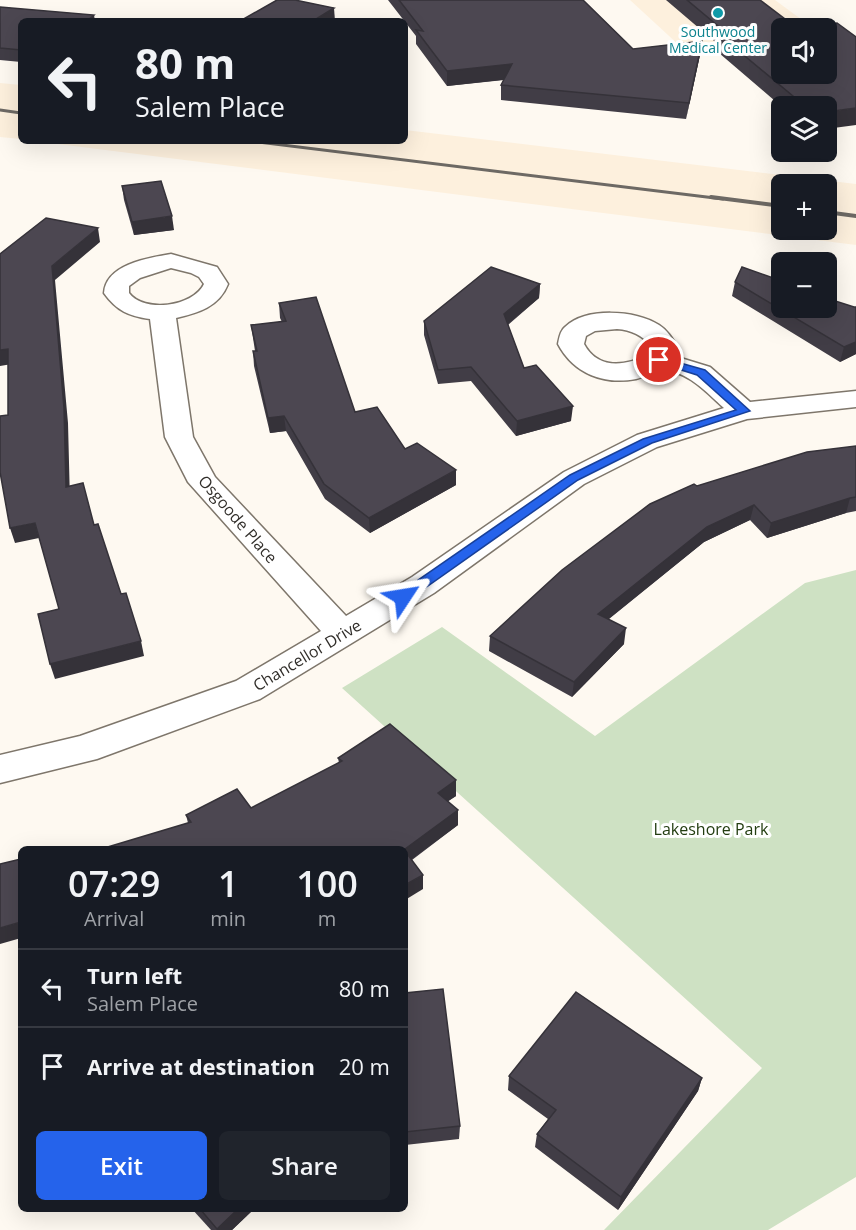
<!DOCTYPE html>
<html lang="en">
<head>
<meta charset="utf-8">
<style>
	body { margin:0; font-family:"Open Sans",sans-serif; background:#20242c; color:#f1f3f6; height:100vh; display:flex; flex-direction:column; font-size:22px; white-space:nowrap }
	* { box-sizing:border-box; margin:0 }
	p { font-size:20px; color:#9ea1a6 }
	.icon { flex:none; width:33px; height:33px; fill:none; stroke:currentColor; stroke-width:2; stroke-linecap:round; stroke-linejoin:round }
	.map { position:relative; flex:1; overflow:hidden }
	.panel { position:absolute; left:18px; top:846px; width:390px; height:366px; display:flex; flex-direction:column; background:#171b24; border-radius:9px; box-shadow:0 6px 24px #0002 }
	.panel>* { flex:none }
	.top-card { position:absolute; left:18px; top:18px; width:390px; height:126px; border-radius:9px; box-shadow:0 6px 24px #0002; background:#171b24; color:#f1f3f6; overflow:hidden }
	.controls { position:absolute; left:771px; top:18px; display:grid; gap:12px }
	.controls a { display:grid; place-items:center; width:66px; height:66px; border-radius:9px; background:#171b24; box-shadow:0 6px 24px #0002; font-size:30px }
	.pin { position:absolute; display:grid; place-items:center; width:51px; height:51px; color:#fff; margin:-26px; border:3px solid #fff; border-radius:50%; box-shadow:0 2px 6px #0007 }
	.me { position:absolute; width:66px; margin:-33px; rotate:57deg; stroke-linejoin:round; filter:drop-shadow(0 0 4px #0008) }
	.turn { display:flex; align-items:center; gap:21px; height:126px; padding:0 18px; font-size:27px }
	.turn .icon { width:78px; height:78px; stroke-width:2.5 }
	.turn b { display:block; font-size:42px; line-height:51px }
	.eta { display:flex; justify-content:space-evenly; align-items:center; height:102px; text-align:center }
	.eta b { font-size:36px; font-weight:600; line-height:42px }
	.primary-button { display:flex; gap:12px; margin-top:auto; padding:12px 18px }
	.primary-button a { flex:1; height:69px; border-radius:9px; background:#2563eb; color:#fff; font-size:24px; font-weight:600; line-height:69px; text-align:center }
	.primary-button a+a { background:#20242c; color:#f1f3f6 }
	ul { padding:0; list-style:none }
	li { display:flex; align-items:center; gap:18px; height:78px; padding:0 18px; border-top:2px solid #363941 }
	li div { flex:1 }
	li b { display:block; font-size:22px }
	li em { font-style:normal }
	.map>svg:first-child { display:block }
</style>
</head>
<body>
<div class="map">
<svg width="856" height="1230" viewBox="0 0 856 1230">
	<rect width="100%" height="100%" fill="#fef9f1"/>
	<g fill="#fdf0dd" fill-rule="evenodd">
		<path d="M630 0H775L813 28H782L781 36 681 47Z"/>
		<path d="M0 83 21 85V139L0 137Z"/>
		<path d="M405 130 856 184V245L34 141H405ZM782 184H826V230H782Z"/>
	</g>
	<path fill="#cee1c3" d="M856 570V1177L768 1230H604L762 1068 342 688 442 627 595 736 805 583Z"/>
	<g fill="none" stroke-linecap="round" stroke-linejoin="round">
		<g stroke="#7e766b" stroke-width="3">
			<path id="minor" d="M171 254 217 267 228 284C219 307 198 313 176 318L193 437 215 477 346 616 412 577 564 472 637 435 724 408C706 392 688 371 662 370 655 369 645 377 636 379 604 385 574 374 558 344 559 339 560 331 565 327 586 307 635 310 659 325 667 330 672 338 677 346L674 356 710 367 750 402 856 391V407L747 419 657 447 584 484 434 593 260 699 97 759 0 783V755L80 736 236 681 321 631 188 482 165 437 150 319C129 316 117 311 104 293 106 264 148 258 171 254ZM171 268 191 273 199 277 204 284C193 307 144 313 129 293V286L140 278ZM617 329C631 330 642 335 651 346L648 355C625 366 598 370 584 344L586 336 595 331Z"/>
		</g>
		<use href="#minor" fill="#fff" fill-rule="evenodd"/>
		<g stroke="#6d6964" stroke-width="3">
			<path d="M0 110 21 113"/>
			<path d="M249 141 723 199"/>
		</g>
		<g stroke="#6d6964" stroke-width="4">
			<path d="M711 197 782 206"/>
			<path d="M826 212 856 216"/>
		</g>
	</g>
	<g fill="#413d46">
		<path d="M388 0H583L633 49 702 41 700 55 686 119 501 100V85L504 80 447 86 416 44V36Z"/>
		<path d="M666 0H760L826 106 782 107 719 53 720 46Z"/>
		<path d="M0 7 21 21V62L0 60Z"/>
		<path d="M122 186 174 230 134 235 124 200Z"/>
		<path d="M735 282 854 307H856V354L840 362 732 296Z"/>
		<path d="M540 284 539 298 508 325 524 368 571 421 516 436 471 381 438 384 424 335V321Z"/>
		<path d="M279 303 355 412 456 485 370 533 325 499 286 431 270 433 254 366 253 351H255L251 325 282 322 280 318Z"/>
		<path d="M856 446V511L846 513 767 538 750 520 704 542 609 619 624 644 572 697 489 651 490 636 697 486Z"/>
		<path d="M338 758 456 780V796L448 801 458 825 412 860 423 889 405 849 188 823 186 815 251 808 339 763Z"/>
		<path d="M405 993 460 1126 459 1139 405 1145Z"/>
		<path d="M509 1076 702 1078 698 1091 618 1210 535 1147 537 1134 548 1119 508 1090Z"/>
		<path d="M192 1209H254L232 1230H211Z"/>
	</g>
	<g fill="#353239">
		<path d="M334 8 335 21H313Z"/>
		<path d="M94 15 95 21H87Z"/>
		<path d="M702 41 700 55 686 119 689 103Z"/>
		<path d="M512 64 511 79 447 86V71Z"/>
		<path d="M856 108V125L826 129V112Z"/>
		<path d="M172 216 174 230 134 235 132 222Z"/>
		<path d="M98 228 100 242 55 280 68 423 70 502 66 487 52 266Z"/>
		<path d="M540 284 539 298 503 328 504 314Z"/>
		<path d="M856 342V354L840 362 844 347Z"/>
		<path d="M8 349 12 364 0 366V350Z"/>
		<path d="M573 406 571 421 516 436 517 421Z"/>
		<path d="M284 416 286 431 270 433 268 418Z"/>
		<path d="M456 470V485L370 533 369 518Z"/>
		<path d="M850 498 846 513 767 538 771 523Z"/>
		<path d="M754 505 750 520 704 542 596 629 598 614 707 527Z"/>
		<path d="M35 523 39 538 15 543 10 528Z"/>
		<path d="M626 628 624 644 572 697 574 682Z"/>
		<path d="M141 641 144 656 55 679 50 664Z"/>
		<path d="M456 780V796L438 808V793Z"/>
		<path d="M458 810V825L405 864V849Z"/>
		<path d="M423 875V889L405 900V885Z"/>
		<path d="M21 922V938L0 944V928Z"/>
		<path d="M702 1078 698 1091 618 1210 621 1197Z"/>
		<path d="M238 1209H254L232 1230H217V1229Z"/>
	</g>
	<g fill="#4c4751" stroke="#353239" stroke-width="1.5" fill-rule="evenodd">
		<path d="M277 0H295L334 8 313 21H240Z"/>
		<path d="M399 0H583L633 49 702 41 689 103 501 85 512 64 447 71 416 30 423 31Z"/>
		<path d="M687 0H760L797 28 837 23 856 37V108L826 112V106H805L722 37 730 36ZM782 28H826V74H782Z"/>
		<path d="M0 7 94 15 87 21H21V50L0 48Z"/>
		<path d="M161 181 172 216 132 222 122 186Z"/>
		<path d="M46 218 98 228 52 266 64 408 66 487 83 483 94 525 98 524 121 594 126 593 141 641 50 664 38 614 59 609 35 523 10 528 0 472V416L8 415V349L0 350V254Z"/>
		<path d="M491 267 540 284 504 314 524 368 536 365 573 406 517 421 471 367 438 370 424 321Z"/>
		<path d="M742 267 782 281V308H826V298L854 307H856V342L844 347 735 282Z"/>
		<path d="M316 297 355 412 377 407 405 449 417 443 456 470 369 518 324 484 284 416 268 418 253 351H257L251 325 286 321 279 303Z"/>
		<path d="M856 446V497L850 498 771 523 754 505 707 527 598 614 626 628 574 682 490 636 562 570 650 504 694 484 697 486 807 452Z"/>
		<path d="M390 724 456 780 438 793 458 810 405 849H101L191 822 186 815 237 789 251 808 342 761 338 758Z"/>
		<path d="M405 851 423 875 405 885Z"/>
		<path d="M21 859V922L0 928V864Z"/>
		<path d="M443 989 460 1126 405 1132V993Z"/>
		<path d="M576 992 702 1078 621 1197 537 1134 556 1110 509 1076Z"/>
		<path d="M200 1209H238L217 1229Z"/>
	</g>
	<path fill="#2563eb" stroke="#184099" stroke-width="1.5" d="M659 357 705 370 750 411 652 443 578 480 408 600H398V594L570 475 643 439 736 410 697 375 656 362 654 360Z"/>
	<circle fill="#0f9aa8" stroke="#fff" stroke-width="2" cx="718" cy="13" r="6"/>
	<g text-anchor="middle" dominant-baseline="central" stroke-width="6" stroke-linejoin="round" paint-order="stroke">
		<g font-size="14" fill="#0d838f" stroke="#fff">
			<text x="718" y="31">Southwood<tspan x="718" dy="16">Medical Center</tspan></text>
		</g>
		<g font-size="16" fill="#312e2a" stroke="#fff">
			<text transform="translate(238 519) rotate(49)">Osgoode Place</text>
			<text transform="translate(307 655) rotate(-31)">Chancellor Drive</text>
		</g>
		<g font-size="16" fill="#233d11" stroke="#fff">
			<text x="711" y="829">Lakeshore Park</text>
		</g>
	</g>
</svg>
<div class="controls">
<a><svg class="icon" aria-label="sound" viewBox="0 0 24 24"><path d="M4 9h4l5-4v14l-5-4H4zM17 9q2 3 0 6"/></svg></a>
<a><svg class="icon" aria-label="layers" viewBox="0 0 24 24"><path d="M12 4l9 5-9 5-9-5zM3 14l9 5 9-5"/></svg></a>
<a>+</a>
<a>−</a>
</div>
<div class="pin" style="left:659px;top:360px;background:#d93025"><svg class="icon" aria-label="arrive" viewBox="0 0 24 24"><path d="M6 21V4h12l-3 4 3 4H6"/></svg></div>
<svg class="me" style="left:403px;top:597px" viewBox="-20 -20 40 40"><path d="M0-17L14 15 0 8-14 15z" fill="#2563eb" stroke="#fff" stroke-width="4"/></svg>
<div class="top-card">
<div class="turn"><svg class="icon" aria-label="left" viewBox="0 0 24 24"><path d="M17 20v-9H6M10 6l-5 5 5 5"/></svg><div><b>80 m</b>Salem Place</div></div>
</div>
<section class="panel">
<div class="eta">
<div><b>07:29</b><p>Arrival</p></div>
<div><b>1</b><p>min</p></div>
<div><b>100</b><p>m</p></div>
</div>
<ul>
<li><svg class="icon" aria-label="left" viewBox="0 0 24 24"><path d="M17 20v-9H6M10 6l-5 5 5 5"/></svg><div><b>Turn left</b><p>Salem Place</p></div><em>80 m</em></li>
<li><svg class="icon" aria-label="arrive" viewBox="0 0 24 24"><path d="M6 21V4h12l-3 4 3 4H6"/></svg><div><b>Arrive at destination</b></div><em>20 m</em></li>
</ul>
<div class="primary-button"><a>Exit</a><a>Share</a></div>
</section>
</div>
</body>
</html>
